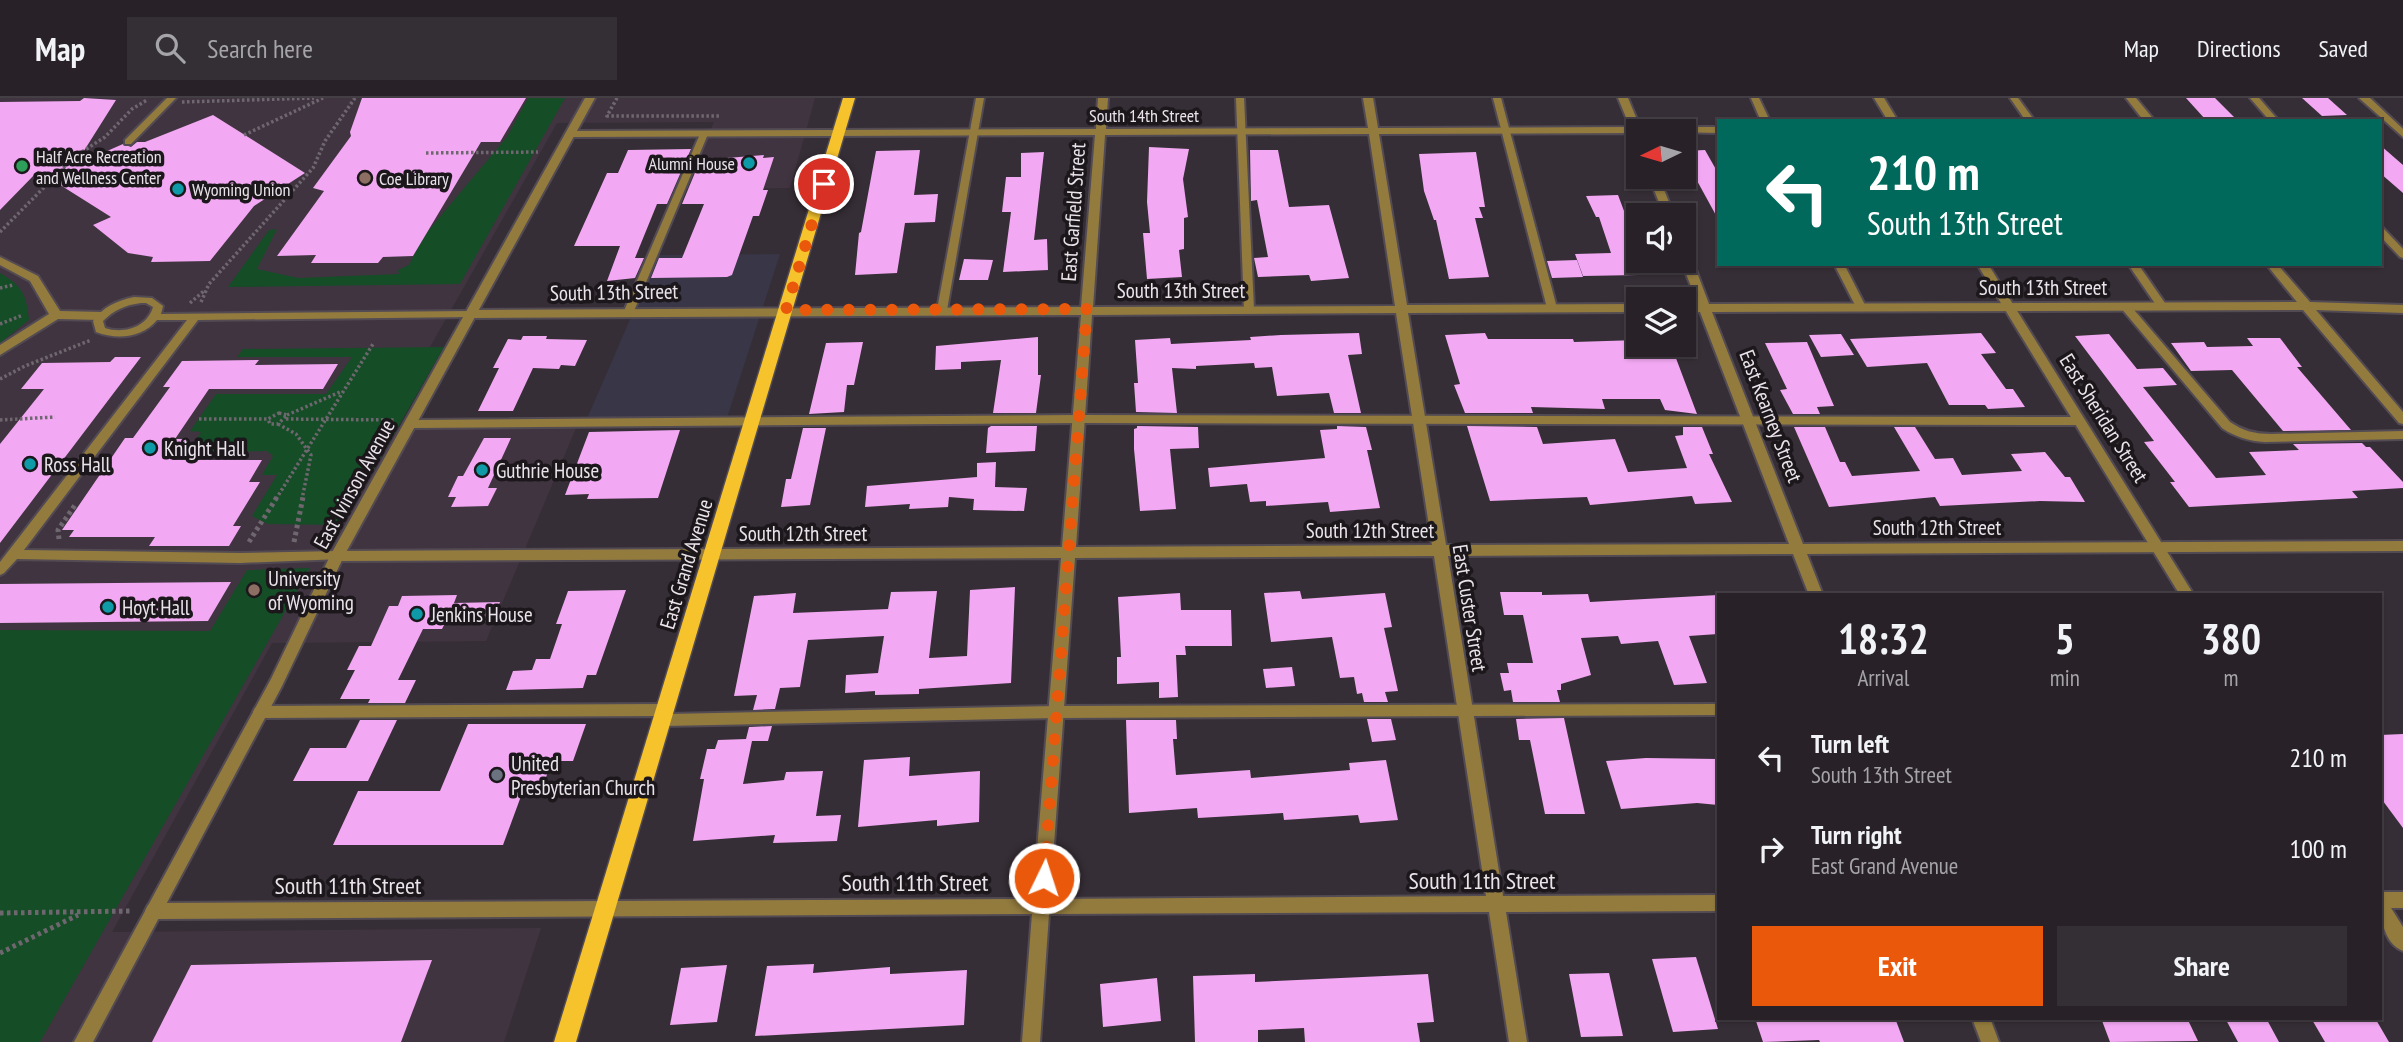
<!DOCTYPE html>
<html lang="en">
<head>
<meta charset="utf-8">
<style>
	body { margin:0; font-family:"PT Sans Narrow",sans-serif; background:#342f34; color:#f1f3f6; height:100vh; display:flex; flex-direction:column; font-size:26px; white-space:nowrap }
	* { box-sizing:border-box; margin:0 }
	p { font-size:23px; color:#a5a4a8 }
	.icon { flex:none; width:38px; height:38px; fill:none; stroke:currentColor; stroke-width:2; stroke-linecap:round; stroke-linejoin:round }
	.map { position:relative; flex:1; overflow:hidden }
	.side { position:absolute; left:1717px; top:495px; width:665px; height:427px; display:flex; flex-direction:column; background:#282228; border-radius:0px; box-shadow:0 2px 5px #0004,0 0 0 2px #443f45 }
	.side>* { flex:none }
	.hud { position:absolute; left:1717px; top:21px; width:665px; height:147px; border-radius:0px; box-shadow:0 2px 5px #0004,0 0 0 2px #443f45; background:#00695c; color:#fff; overflow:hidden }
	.needle { width:46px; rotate:265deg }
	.fabs { position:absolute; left:1626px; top:21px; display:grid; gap:14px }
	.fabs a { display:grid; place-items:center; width:70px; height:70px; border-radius:0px; background:#282228; box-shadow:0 2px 5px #0004,0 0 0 2px #443f45; font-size:35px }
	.pin { position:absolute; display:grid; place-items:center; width:60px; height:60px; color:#fff; margin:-30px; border:4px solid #fff; border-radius:50%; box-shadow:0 2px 7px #0007 }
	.me { position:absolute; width:77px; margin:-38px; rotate:4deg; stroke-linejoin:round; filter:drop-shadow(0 0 5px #0008) }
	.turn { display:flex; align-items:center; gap:24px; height:147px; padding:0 35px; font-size:32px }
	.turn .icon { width:91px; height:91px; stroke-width:2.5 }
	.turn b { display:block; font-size:49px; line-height:60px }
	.eta { display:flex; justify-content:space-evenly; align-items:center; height:119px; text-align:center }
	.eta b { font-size:42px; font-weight:800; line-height:49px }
	.button { display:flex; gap:14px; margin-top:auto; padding:14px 35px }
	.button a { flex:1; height:80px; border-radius:0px; background:#ea580c; color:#fff; font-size:28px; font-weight:800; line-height:80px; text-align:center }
	.button a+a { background:#342f34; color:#f1f3f6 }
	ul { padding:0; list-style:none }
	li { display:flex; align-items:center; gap:21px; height:91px; padding:0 35px }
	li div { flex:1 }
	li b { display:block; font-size:26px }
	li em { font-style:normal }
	header { display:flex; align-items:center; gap:42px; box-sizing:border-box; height:98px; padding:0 35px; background:#282228; border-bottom:2px solid #443f45 }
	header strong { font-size:33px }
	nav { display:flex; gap:38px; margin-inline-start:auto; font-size:24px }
	.search { width:490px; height:63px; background:#342f34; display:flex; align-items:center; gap:18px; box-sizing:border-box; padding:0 24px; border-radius:0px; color:#a5a4a8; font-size:26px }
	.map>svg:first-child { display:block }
</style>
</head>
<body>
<header>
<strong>Map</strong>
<div class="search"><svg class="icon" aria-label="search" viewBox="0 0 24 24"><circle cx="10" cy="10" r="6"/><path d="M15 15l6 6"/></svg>Search here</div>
<nav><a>Map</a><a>Directions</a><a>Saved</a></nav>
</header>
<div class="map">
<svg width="2403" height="944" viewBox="0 0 2403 944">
	<rect width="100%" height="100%" fill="#362e36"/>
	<path fill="#393647" d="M780 156 724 329 583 330 658 157Z"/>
	<path fill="#413441" d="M0 0H815L790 90 686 91 714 24 557 25 384 330H576L486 543 272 545 112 834 541 830 504 944H0Z"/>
	<g fill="#144d26">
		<path d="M528 0H565L460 186 228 189 269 132 277 131 257 171 298 180 399 176 398 172 409 167 423 139 507 39Z"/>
		<path d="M0 175C23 188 26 197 29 222L0 245Z"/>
		<path d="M444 249 342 427 268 426 252 418 277 377H262L273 358 267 353 188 354 201 334 190 333 216 296H326L352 259H237L243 251Z"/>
		<path d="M310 470 40 944H0V532L210 533 247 472Z"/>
	</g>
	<g fill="#f2a8f2">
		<path d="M84 0 116 2 75 67 123 46 131 49 137 44H145L213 17 305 75 254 108 210 163 151 164 153 159 128 155 93 127 111 119 38 73 0 112V4L80 3Z"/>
		<path d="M362 0H526L500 44H481L413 158 383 159 378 165H311L316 157 277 158 324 93 313 90 351 38 350 34Z"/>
		<path d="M2186 0H2215L2235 20 2205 21Z"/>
		<path d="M2302 0H2328L2347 17 2322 18Z"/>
		<path d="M2380 47 2403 67V95L2380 75Z"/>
		<path d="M1149 49 1189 51 1183 81 1188 119 1184 120V151L1179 152 1182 179 1147 181 1143 135H1150L1147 104Z"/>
		<path d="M691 51 667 106H657L635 160H644L635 180 607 183 620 148H574L607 75H618L628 52Z"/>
		<path d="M920 52 914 97 938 96 935 124 905 125 897 175 855 177 859 135 861 134 876 53Z"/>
		<path d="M1250 52H1278L1289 109 1329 107 1349 180 1311 183 1309 177 1258 179 1254 160 1268 159 1257 102 1251 103Z"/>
		<path d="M1705 52 1718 75V121L1684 59V53Z"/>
		<path d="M1044 54 1034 142 1047 141 1048 172 1003 174 1011 114H1002L1006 79H1021V55Z"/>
		<path d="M1476 54 1485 109H1479L1483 120H1475L1489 179 1449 181 1436 122H1434L1424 93 1419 56Z"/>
		<path d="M764 57 763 60 774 59 763 92H768L759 118H753L732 177 727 179 651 180 659 160H682L704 106H682L697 70H724L727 60Z"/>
		<path d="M1618 97 1638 150V177L1583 178 1575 156 1611 155 1599 119H1596L1586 98Z"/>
		<path d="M964 161 993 162 988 182H959Z"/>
		<path d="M1577 162 1583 179 1552 180 1547 163Z"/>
		<path d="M1359 235 1362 256 1348 257 1361 315H1334L1329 295 1277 298 1272 269 1255 270 1254 265 1196 268V271L1172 270 1177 315 1136 314 1134 285H1138L1135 242 1170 240 1171 246 1251 242 1250 239 1281 237Z"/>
		<path d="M1485 235 1488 241H1573L1574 244 1638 242V247H1671L1697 316 1665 312 1660 301H1602L1605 311 1531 309 1533 315H1465L1454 287 1460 286 1445 237Z"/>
		<path d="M1981 235 1996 255 1981 256 2006 291H2013L2025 309 1988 311 1985 307H1949L1927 265 1867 269 1850 241Z"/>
		<path d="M1841 236 1854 257 1821 259 1809 237Z"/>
		<path d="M2109 236 2137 271 2163 270 2177 287 2143 289 2216 380 2266 377 2249 354 2299 352 2293 346 2362 345 2366 349H2370L2403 384V390L2352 393 2358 400 2189 409 2170 384H2175L2144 344 2154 343 2075 238Z"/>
		<path d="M523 238H547L546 241 587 242 575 268 561 267 559 271 533 270 513 313H478L499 270H493L508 241 521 242Z"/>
		<path d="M1038 239V277H1041L1036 315H993L1001 262 961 264V271L935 272 936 248Z"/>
		<path d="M2247 240H2280L2302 269H2297L2351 332 2283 333 2232 272 2191 273 2171 245 2204 244 2207 249 2253 248Z"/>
		<path d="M863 244 854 287H847L844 314 809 316 826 245Z"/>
		<path d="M1807 244 1834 308 1817 309 1820 316H1793L1780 292 1787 291 1765 245Z"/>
		<path d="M115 259H141L0 445V346L44 291H21L42 265 110 264Z"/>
		<path d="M259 262 255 267 338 266 323 291H209L175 341H187L172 362H262L249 384H260L233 428H241L229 448H149L155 439H69L74 432H62L125 340H133L170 289H163L182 263Z"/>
		<path d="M991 328H1037L1035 353 986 355 988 330Z"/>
		<path d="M1137 328 1198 329 1199 350 1170 351 1176 411 1140 413 1134 351V331L1137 330Z"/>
		<path d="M1337 328 1366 329 1372 352H1367L1380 410 1330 414 1328 404 1266 408V403L1250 404 1247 386 1210 389 1208 370 1325 360 1320 332 1337 331Z"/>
		<path d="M1467 328 1537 329 1543 346 1615 341 1628 374 1687 370 1675 338 1683 337V329H1702L1713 356H1709L1732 404 1695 406 1692 398 1590 407 1587 399 1490 403Z"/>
		<path d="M1794 329H1825L1840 364H1845L1852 378 1920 373 1894 329H1915L1935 361 1953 360 1962 377 2022 373 2011 356 2045 354 2065 379H2070L2085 404 2040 403 1940 408 1935 399 1829 409Z"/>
		<path d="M803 330H826L810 407 781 409 786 381H791Z"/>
		<path d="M680 332 658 400 587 401 589 396 565 397 589 334Z"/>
		<path d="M484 340H511L488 390H497L488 408 451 409 456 399H448L458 378H463Z"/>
		<path d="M996 364 995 389 1027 390 1024 413 973 412 974 401 949 399 948 409 909 411 910 406 865 409 867 388 977 379V365Z"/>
		<path d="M231 484 208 523 0 525V486Z"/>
		<path d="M1015 489 1011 585 919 591V596L875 597V593L845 595 846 577 878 575 884 538 808 542 800 589 780 590 775 611 753 612 757 597 734 598 754 498 796 495 793 515 888 511 891 494 937 493 929 560 967 558 970 492Z"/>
		<path d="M626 492 596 577H587L583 590 506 592 513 573 532 572 536 561H550L562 526H556L568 493Z"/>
		<path d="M1300 493 1302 501 1385 495 1392 529 1384 530 1398 593 1385 594 1388 604H1364L1362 595 1357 596 1354 579 1340 580 1332 539 1271 544 1264 495Z"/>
		<path d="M1500 494H1542V497L1588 496 1590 504 1718 497V536L1689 538 1707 585 1674 587 1658 543 1621 546 1618 538 1581 540 1591 577 1561 586V592H1557L1560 604H1513L1511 592 1504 593 1500 575H1509L1507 565H1533L1523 517H1504Z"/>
		<path d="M1180 495 1181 512H1231L1232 548H1185L1186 557H1176L1178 599 1159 600V584L1117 586V559H1121L1118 499Z"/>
		<path d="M457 497 454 505 500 504 491 524 445 525 442 531H423L398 582H416L405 605H368L370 601H340L355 572H347L359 548H371L389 508H398L402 498Z"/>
		<path d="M1292 569 1295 588 1266 590 1263 571Z"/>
		<path d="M1564 620 1585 716H1545L1530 642H1519L1516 621Z"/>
		<path d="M1367 621H1391L1396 642 1372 644Z"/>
		<path d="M360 622H397L368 683H293L310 650H346Z"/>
		<path d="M1126 622H1176L1177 641H1173L1176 677 1250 672 1251 680 1350 672 1349 665 1386 662 1398 722 1360 725 1358 717 1284 722 1283 715 1198 720 1197 710 1129 715Z"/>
		<path d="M468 626H586L573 663H552L542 690H524L503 747H333L358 693H440Z"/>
		<path d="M772 628 768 643H752L743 686 784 682 786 674 823 673 816 718 841 717 837 743 773 745 775 737 693 743 704 681H700L707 651H715L718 642 746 641 749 629Z"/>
		<path d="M2403 636V730L2380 699V637Z"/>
		<path d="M910 659 909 678 980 673 979 724 937 728V722L858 729 864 662Z"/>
		<path d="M1646 660 1718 661V707L1697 705 1621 711 1606 663Z"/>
		<path d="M1696 859 1718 931 1673 934 1652 861Z"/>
		<path d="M432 862 401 944H152L191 867Z"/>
		<path d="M814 866 813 875 890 869V876L967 872 964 927 755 938 767 868Z"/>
		<path d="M727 867 717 924 670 927 681 870Z"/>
		<path d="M1609 875 1623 938 1581 939 1569 876Z"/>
		<path d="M1255 876V884L1428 876 1434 924 1417 925 1420 944H1305L1304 930 1258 932V944H1195L1193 878Z"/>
		<path d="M1157 880 1161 923 1103 929 1100 886Z"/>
		<path d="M1755 920H1895L1904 944H1820L1819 942 1763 944Z"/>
		<path d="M2101 920H2187L2198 943 2110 944Z"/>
		<path d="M2225 920H2266L2279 944H2238Z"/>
		<path d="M2311 920H2375L2389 944H2325Z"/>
	</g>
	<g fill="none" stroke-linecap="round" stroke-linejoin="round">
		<g stroke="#534b53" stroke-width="4">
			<g id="service">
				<path d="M167 0H176L131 46H125V42Z"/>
				<path d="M976 0H984L947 212 942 215 937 212Z"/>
				<path d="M1236 0H1244L1254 211 1249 214 1244 211Z"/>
				<path d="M1493 0H1501L1557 210 1556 212 1552 213 1547 210Z"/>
				<path d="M1751 0H1759L1770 23H1761Z"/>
				<path d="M2010 0H2018L2035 23H2026Z"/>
				<path d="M2250 0H2259L2279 23H2270Z"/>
				<path d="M704 33 708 36 634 213 629 216 625 215 624 213 700 36Z"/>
				<path d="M2380 129 2383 130 2403 151V160L2400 159 2380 138Z"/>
				<path d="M1834 166H1844L1866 209 1865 211H1857Z"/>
				<path d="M2128 166H2138L2167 208 2166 210H2158Z"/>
				<path d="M134 199 152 200 163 208 161 216 472 213 477 216 472 219 198 222 24 452 240 455 337 453 341 455 343 458 341 461 240 465 17 461 4 475 0 477V464L187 222H157C142 240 117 242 96 234L93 223C103 209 116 203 134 199ZM141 205H146L153 209C147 230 123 236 105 230L103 223C114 212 125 207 141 205Z"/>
				<path d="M2125 205 2129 206 2230 324C2243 333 2255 336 2271 336L2403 333V341L2265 344C2249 343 2235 339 2222 330L2121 210V206Z"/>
				<path d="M1079 317 2079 319 2085 323 2079 327 1079 325 411 330 405 326 411 322Z"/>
				<path d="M665 606 670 608 672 612 669 616 1057 608 1718 606V617L1057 620 663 628 658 626 656 622 660 618 260 620 255 618 253 614 255 610 260 608Z"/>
			</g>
		</g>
		<g stroke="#534b53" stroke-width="4">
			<path id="pedestrian" d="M0 159 38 178 60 213 102 214 108 218 102 222 58 221 0 257V247L49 216 30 183 0 167Z"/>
		</g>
		<g stroke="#534b53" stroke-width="4">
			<g id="minor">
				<path d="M1098 0H1108L1106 31 1368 30 1363 0H1373L1378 30 1630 29 1618 0H1628L1640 29H1718V35L1638 33V41L1634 40 1632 35 1379 36 1407 207 1638 206V214L1408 215 1446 447 1789 446 1700 214H1684V206H1698L1681 163H1684V153L1690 156 1709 206 2297 204 2266 166H2277L2310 204 2403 207V215L2316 212 2403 314V326L2399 325 2303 212 1712 214 1803 446 2403 443V453L1807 456 1823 497H1809L1793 456 1448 458 1503 798 1718 797V813L1506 814 1527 944H1509L1489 814 1049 816 1040 944H1022L1032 816 154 821 148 819 145 813 148 807 154 805 1033 801 1061 460 337 463 330 458 337 453 1062 449 1081 217 472 220 466 216 472 212 1081 209 1095 37 570 39 565 36 570 33 1096 31ZM1369 36 1395 208 1093 209 1105 37ZM1396 215 1432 447 1076 449 1092 217ZM1434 458 1486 798 1050 801 1075 460Z"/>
				<path d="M2126 0H2136L2155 23H2144Z"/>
				<path d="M2359 0H2370L2403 31V39Z"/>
				<path d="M1649 79H1659L1674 117H1664Z"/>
				<rect x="2380" y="794" width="23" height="16"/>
				<path d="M1972 920H1990L1999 944H1981Z"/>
			</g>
		</g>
		<g stroke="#534b53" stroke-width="4">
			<g id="tertiary">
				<path d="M585 0H595L344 458 282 588 93 944H74L271 581 330 458Z"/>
				<path d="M1874 0H1884L1898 23H1888Z"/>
				<path d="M1977 166H1988L2194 497H2180Z"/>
				<path d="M2380 800 2386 802 2403 829V853C2383 845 2380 818 2380 800Z"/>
			</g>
		</g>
		<g stroke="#534b53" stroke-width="3">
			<path id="primary" d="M843 0H855L576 944H554Z"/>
		</g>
		<g stroke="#6f676f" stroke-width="3.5" stroke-dasharray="2.5 2.5" stroke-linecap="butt">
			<path d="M617 0 607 18H719"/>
			<path d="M182 4 314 0"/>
			<path d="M244 37 323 0"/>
			<path d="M426 55 538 54"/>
			<path d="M0 134 74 59 105 39 132 11 147 2"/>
			<path d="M0 190 13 187"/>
			<path d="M201 204 209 186 313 70 325 43 355 0"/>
			<path d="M190 205 205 192"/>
			<path d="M0 226 23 217"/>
			<path d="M0 281 25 268 91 242"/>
			<path d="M279 315 287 317 278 326H270L268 321Z"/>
			<path d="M287 317 340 294"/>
			<path d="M199 321H268"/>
			<path d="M286 321 395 322"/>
			<path d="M0 322 55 319"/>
			<path d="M278 326 296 336 311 357 302 401"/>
			<path d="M276 401 373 246"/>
		</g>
		<g stroke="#6f676f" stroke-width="5" stroke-dasharray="3.5 3.5" stroke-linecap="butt">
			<path d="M59 441 58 432 75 407"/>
			<path d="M249 444 277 399"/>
			<path d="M294 444 303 399"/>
			<path d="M0 815 132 813"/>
			<path d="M0 855 78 817"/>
		</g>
		<use href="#service" fill="#937b3e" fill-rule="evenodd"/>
		<use href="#pedestrian" fill="#937b3e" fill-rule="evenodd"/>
		<use href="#minor" fill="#937b3e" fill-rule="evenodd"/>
		<use href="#tertiary" fill="#937b3e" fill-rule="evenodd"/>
		<use href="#primary" fill="#f6c32d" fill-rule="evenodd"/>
	</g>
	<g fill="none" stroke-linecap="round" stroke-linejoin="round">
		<path stroke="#ea580c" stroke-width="12" stroke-dasharray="0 21.6" d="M824 86 786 212 1087 211 1044 780"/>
	</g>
	<g fill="#0f9aa8" stroke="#1b171b" stroke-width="2.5">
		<circle cx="749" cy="65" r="7"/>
		<circle cx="178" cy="91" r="7"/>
		<circle cx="150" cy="350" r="7"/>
		<circle cx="30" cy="366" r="7"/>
		<circle cx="482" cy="372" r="7"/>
		<circle cx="108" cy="509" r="7"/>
		<circle cx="417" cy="516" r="7"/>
	</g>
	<circle fill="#2e9e5b" stroke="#1b171b" stroke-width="2.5" cx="22" cy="68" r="7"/>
	<g fill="#8d6e63" stroke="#1b171b" stroke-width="2.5">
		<circle cx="365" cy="80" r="7"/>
		<circle cx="254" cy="492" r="7"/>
	</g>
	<circle fill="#6b7280" stroke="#1b171b" stroke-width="2.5" cx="497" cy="677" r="7"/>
	<g text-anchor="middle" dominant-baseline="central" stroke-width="7" stroke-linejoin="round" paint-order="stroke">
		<g font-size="18" fill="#eae4ea" stroke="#1b171b">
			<text x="1144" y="17">South 14th Street</text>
		</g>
		<g font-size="18" fill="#eae4ea" stroke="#1b171b" text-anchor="start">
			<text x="36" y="58">Half Acre Recreation<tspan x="36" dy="21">and Wellness Center</tspan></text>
			<text x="735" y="65" text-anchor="end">Alumni House</text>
			<text x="379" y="80">Coe Library</text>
			<text x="192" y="91">Wyoming Union</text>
		</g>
		<g font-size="21" fill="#eae4ea" stroke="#1b171b">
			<text transform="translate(1073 114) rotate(-86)">East Garfield Street</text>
			<text x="2043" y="189">South 13th Street</text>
			<text x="1181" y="192">South 13th Street</text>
			<text transform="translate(614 194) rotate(-1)">South 13th Street</text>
			<text transform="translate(1771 318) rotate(69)">East Kearney Street</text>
			<text transform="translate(2104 320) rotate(58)">East Sheridan Street</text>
			<text transform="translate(354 386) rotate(-61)">East Ivinson Avenue</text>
			<text x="1937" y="429">South 12th Street</text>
			<text x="1370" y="432">South 12th Street</text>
			<text x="803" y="435">South 12th Street</text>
			<text transform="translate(686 466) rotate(-73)">East Grand Avenue</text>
			<text transform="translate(1470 510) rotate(81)">East Custer Street</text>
		</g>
		<g font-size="21" fill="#eae4ea" stroke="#1b171b" text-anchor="start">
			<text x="164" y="350">Knight Hall</text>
			<text x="44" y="366">Ross Hall</text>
			<text x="496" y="372">Guthrie House</text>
			<text x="268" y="480">University<tspan x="268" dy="24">of Wyoming</tspan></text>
			<text x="122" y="509">Hoyt Hall</text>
			<text x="431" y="516">Jenkins House</text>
			<text x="511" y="665">United<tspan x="511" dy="24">Presbyterian Church</tspan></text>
		</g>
		<g font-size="24" fill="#eae4ea" stroke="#1b171b">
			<text x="1482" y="782">South 11th Street</text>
			<text x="915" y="784">South 11th Street</text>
			<text x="348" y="787">South 11th Street</text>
		</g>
	</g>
</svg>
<div class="fabs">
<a><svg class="needle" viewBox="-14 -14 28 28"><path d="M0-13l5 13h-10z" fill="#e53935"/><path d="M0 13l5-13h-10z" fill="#a5a4a8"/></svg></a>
<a><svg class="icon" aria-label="sound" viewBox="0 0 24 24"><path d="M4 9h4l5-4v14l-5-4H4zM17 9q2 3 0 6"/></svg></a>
<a><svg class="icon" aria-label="layers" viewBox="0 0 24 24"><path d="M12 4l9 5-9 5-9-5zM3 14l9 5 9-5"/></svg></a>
</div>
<div class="pin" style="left:824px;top:86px;background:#d93025"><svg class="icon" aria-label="arrive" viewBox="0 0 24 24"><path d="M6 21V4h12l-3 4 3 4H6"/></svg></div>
<svg class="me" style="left:1044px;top:780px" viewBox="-20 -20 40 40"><circle r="17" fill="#ea580c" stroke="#fff" stroke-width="3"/><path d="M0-11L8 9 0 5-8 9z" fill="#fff"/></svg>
<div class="hud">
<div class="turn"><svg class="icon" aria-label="left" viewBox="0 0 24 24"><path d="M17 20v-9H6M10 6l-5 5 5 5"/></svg><div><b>210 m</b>South 13th Street</div></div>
</div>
<section class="side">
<div class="eta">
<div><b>18:32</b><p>Arrival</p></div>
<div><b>5</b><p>min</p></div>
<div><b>380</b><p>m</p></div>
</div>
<ul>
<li><svg class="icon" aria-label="left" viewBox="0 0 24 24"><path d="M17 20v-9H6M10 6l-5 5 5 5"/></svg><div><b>Turn left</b><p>South 13th Street</p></div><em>210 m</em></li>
<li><svg class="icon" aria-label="right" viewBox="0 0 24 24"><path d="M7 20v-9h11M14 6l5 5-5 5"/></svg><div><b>Turn right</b><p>East Grand Avenue</p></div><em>100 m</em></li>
</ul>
<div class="button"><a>Exit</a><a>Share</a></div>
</section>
</div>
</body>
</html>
